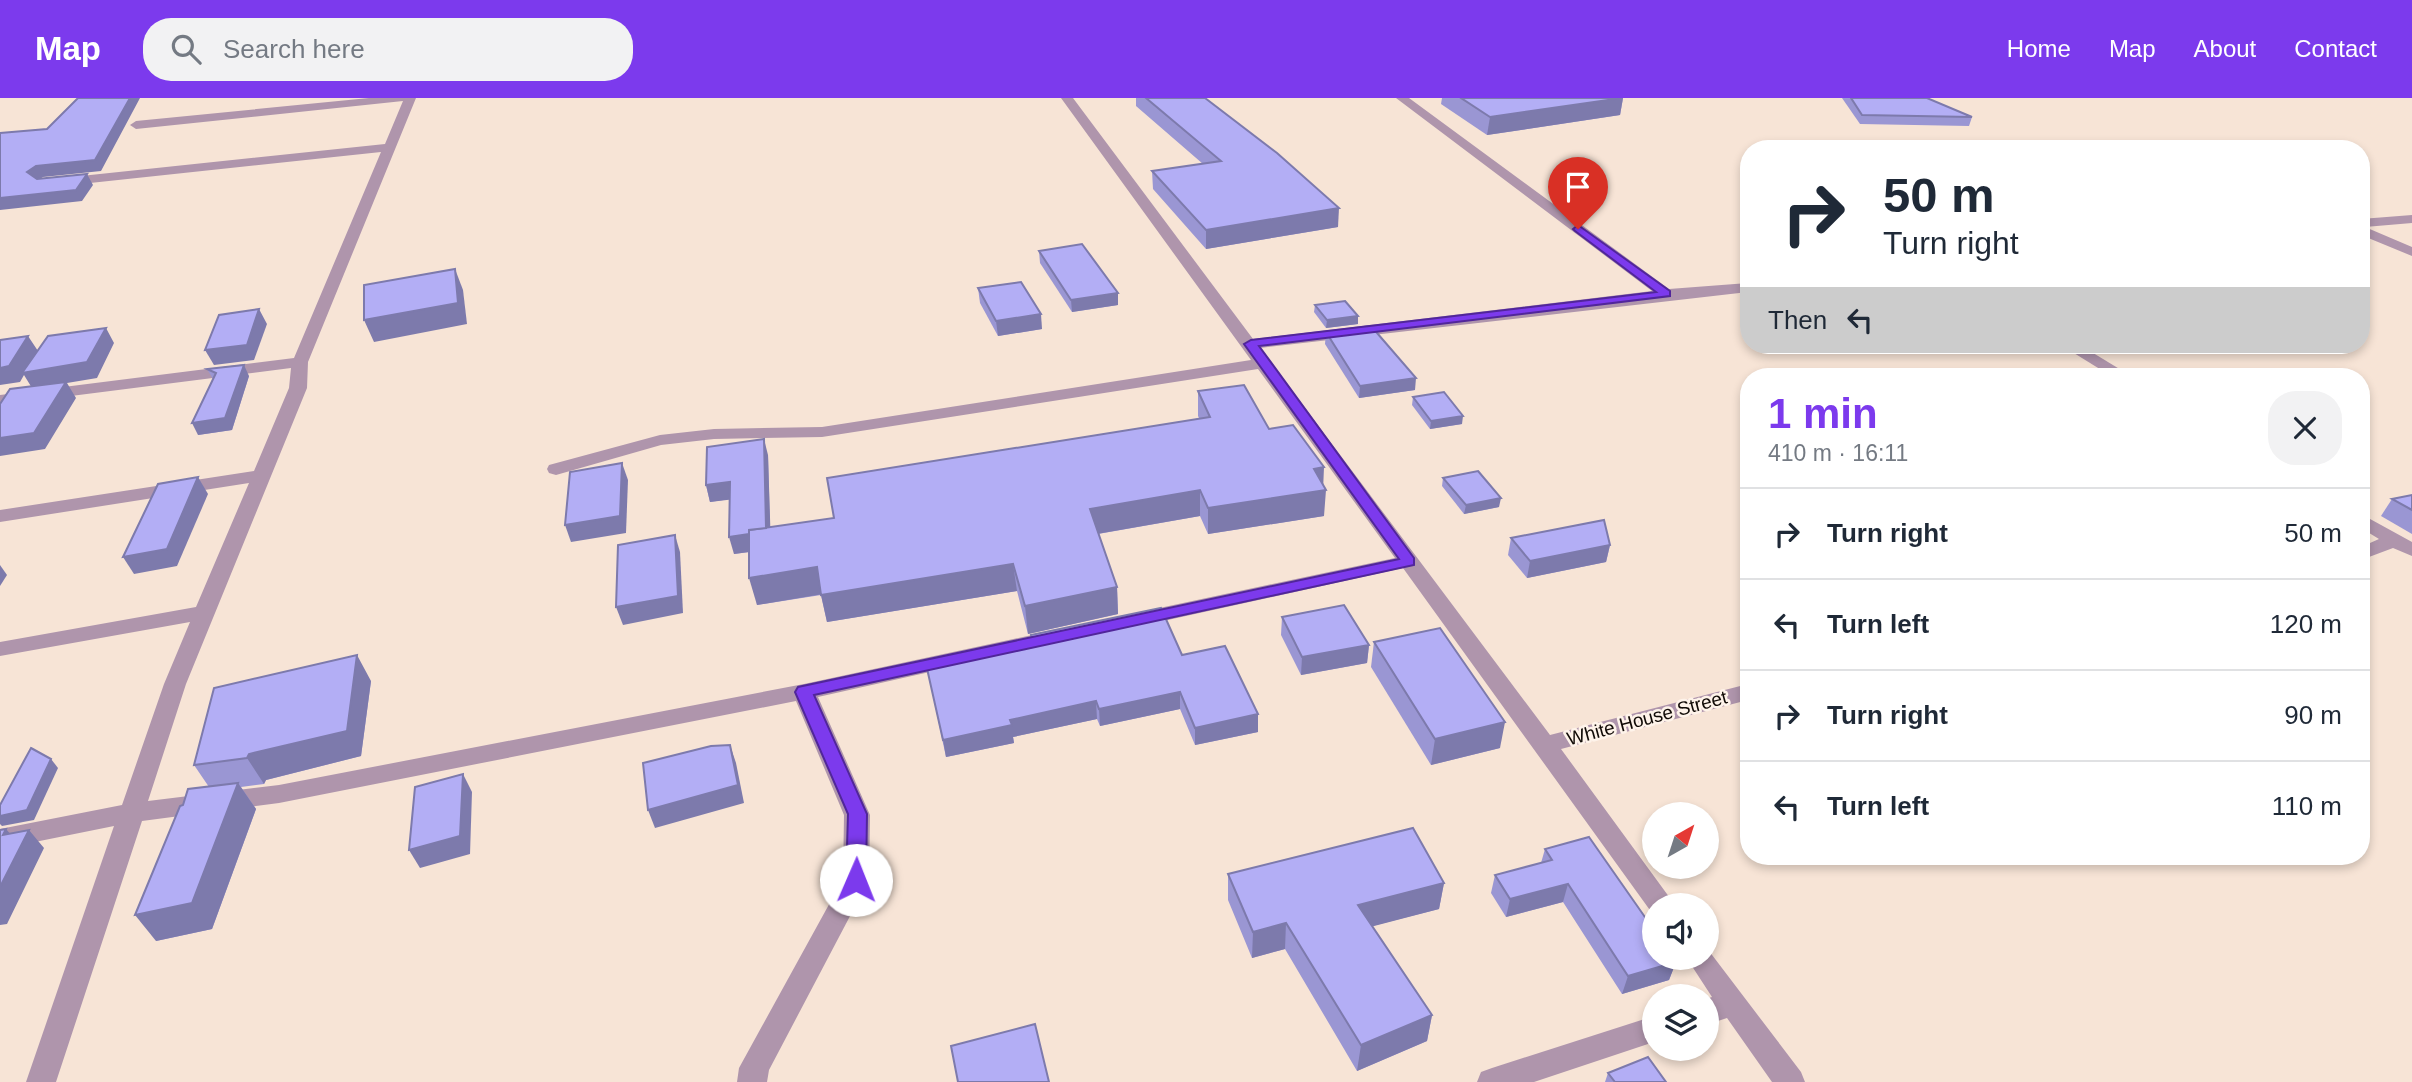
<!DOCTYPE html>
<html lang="en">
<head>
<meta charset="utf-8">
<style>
	body { margin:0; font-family:Helvetica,sans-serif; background:#f2f2f3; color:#1f2937; height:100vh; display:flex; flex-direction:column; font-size:26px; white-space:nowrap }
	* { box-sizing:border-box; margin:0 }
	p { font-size:23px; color:#747a83 }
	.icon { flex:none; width:38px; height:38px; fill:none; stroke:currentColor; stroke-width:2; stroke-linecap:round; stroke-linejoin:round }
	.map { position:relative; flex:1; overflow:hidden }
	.sheet { position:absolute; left:1740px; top:270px; width:630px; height:497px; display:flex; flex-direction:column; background:#fff; border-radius:28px; box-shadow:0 4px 10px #0003 }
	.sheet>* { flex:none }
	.hud { position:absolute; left:1740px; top:42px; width:630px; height:214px; border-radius:28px; box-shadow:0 4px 10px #0003; background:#fff; color:#1f2937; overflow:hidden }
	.needle { width:46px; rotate:39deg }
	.fabs { position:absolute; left:1642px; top:704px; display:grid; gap:14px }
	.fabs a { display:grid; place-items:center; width:77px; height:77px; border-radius:50%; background:#fff; box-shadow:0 4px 10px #0003; font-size:35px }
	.pin { position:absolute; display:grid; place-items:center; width:60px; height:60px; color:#fff; margin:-72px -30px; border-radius:50% 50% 50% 0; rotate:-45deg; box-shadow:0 0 7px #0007 }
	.pin .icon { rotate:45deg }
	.me { position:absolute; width:77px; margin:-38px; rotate:1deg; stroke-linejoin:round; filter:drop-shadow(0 0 5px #0008) }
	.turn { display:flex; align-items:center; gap:24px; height:147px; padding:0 28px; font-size:32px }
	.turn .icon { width:91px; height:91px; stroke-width:2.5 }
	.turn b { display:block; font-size:49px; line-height:60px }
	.then { display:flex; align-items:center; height:66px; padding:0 28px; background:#0003; gap:14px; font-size:26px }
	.round { display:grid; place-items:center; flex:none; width:74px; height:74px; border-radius:28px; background:#f2f2f3 }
	.summary { display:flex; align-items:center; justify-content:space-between; height:119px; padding:0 28px }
	h1 { font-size:42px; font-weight:800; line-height:52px; color:#7c3aed }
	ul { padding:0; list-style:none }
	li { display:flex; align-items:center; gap:21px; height:91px; padding:0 28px; border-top:2px solid #e0e1e3 }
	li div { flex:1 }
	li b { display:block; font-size:26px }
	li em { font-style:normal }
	header { display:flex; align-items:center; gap:42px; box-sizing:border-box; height:98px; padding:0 35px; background:#7c3aed; color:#fff }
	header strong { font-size:33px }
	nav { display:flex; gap:38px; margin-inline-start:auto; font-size:24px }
	.search { width:490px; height:63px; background:#f2f2f3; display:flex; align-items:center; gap:18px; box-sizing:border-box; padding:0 24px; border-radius:28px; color:#747a83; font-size:26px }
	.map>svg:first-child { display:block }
</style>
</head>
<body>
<header>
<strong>Map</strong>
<div class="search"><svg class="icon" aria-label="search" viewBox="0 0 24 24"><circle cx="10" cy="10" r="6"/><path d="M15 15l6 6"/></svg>Search here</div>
<nav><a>Home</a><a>Map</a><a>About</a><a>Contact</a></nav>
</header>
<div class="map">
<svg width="2412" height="984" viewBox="0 0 2412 984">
	<rect width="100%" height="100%" fill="#f7e4d6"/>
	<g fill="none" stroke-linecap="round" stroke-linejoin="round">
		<g fill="#af95ac" fill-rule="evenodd">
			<path d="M369 0H416L308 264 307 290 186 586 148 703 279 687 804 586 1060 531 1068 533 1071 538 1068 543 1060 545 818 599 870 717 869 782 769 972 767 984H737L739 970 843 781 844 717 796 603 279 705 142 723 56 984H26L114 728 0 751V731L122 707 164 586 190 524 0 558V544L196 509 249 385 0 424V412L254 373 289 290 291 270 0 307V297L294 260 381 54 62 88 56 84 62 80 385 46 403 3 136 31 130 27 136 23Z"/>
			<path d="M1061 0H1073L1253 241 1652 193 1396 0H1409L1669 191 1748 185V194L1260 250 1550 637 1748 586V602L1561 651 1675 807H1654L1652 815 1403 470 1136 529 1128 527 1125 522 1136 515 1395 460 1258 271 822 339 714 341 661 347 556 377 549 375 547 371 549 367 660 337 714 331 822 329 1251 262Z"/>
			<path d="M2412 117V125L2365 129 2412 149V158L2361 137V121Z"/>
			<path d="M2061 247H2080L2131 278H2111Z"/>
			<path d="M2361 416 2412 444V458L2393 450 2361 462V449L2379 441 2361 430Z"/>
			<path d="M1706 849 1801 974 1805 984H1772L1727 920 1706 927V901L1712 899 1686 859H1706Z"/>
			<path d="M1654 918V944L1534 984H1477L1481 974 1492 970Z"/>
		</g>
	</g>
	<g fill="#9a96d3">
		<path d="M1136 0H1205L1338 129 1206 151 1153 91 1152 73 1203 66 1136 8Z"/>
		<path d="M1442 0H1623L1620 17 1487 37 1441 6Z"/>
		<path d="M1842 0H1927L1972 19 1969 28 1860 26Z"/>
		<path d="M1039 153 1118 195V207L1072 214 1040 165Z"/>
		<path d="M978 190 1042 231 998 238 980 205Z"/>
		<path d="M1315 207 1358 218V226L1326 230 1314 214Z"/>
		<path d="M1326 234 1415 292 1359 300 1325 246Z"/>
		<path d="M207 271 249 278 232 332 198 337 213 281Z"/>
		<path d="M1198 293 1269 331 1323 387 1324 418 1208 436 1200 418 1098 436 1117 489 1118 516 1028 536 1017 493 827 524 821 497 757 507 749 454 734 456 730 401 710 404 706 387 768 357 770 429 834 420 1199 320 1198 318Z"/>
		<path d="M1413 299 1462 326 1430 331 1412 307Z"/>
		<path d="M1443 380 1499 409 1464 416 1442 388Z"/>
		<path d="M2412 397V436L2381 418 2392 401Z"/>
		<path d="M1511 440 1610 447 1606 464 1527 480 1508 457Z"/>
		<path d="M1282 519 1369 547 1367 565 1301 577 1281 537Z"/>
		<path d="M1031 537 1182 557 1258 634 1195 647 1180 611 1100 628 1097 621 1013 639 1014 645 946 659 926 566 1032 545Z"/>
		<path d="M1374 544 1500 650 1431 667 1371 569Z"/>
		<path d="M371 583 361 658 266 682 264 686 241 689 256 711 212 831 156 843 183 707 209 689 194 667Z"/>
		<path d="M1545 751 1676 864 1669 882 1622 896 1563 804 1506 819 1491 795 1495 777 1541 765Z"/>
		<path d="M1228 776 1444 785 1439 811 1372 828 1432 917 1427 943 1357 973 1285 851 1252 860 1228 802Z"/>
		<path d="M1608 975 1666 984H1605Z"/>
	</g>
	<g fill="#7d7aac">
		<path d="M130 0H140L101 73 43 79 34 85 27 74Z"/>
		<path d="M1623 0 1620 17 1487 37 1490 19Z"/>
		<path d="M87 76 93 87 82 103 0 112V100Z"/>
		<path d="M1339 110 1338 129 1206 151V132Z"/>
		<path d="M455 171 463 192 467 226 374 244 364 222Z"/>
		<path d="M1118 195V207L1072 214 1071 202Z"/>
		<path d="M259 211 267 226 254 262 214 267 205 252Z"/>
		<path d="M1041 216 1042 231 998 238 996 223Z"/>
		<path d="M1358 218V226L1326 230 1327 222Z"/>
		<path d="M106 230 114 245 97 280 67 285 76 300 45 351 0 358V340L32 290 24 277 20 284 0 287V270L28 238 38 253Z"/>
		<path d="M244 267 249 278 232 332 198 337 192 325Z"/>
		<path d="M1416 280 1415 292 1359 300 1360 288Z"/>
		<path d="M1463 318 1462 326 1430 331 1431 323Z"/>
		<path d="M764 341 768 357 771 451 734 456 729 439Z"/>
		<path d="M622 365 628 382 626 435 571 444 565 427Z"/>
		<path d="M1324 369 1323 393 1326 392 1324 418 1208 436V410L1314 371Z"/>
		<path d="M198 379 208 396 177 468 134 476 123 459Z"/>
		<path d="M730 384 735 401 710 404 706 387Z"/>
		<path d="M1200 392V418L1091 437 1090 411Z"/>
		<path d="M1501 400 1499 409 1464 416 1466 407Z"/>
		<path d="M675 437 680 454 683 515 623 527 616 509Z"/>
		<path d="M1610 447 1606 464 1527 480 1530 463Z"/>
		<path d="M1013 466 1017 493 827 524 821 497Z"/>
		<path d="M0 467 7 477 0 488Z"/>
		<path d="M817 469 823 496 757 507 749 480Z"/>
		<path d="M1117 489 1118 516 1028 536 1025 508Z"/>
		<path d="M1369 547 1367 565 1301 577 1302 559Z"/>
		<path d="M357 557 371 583 361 658 266 682 264 686 247 660 249 656Z"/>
		<path d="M1180 594V611L1100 628 1099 611Z"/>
		<path d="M1096 603 1097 621 1013 639 1014 645 946 659 943 642 1010 622Z"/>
		<path d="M1258 616V634L1195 647V630Z"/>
		<path d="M1505 624 1500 650 1431 667 1435 641Z"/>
		<path d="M730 647 736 665 744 705 655 730 648 712Z"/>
		<path d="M51 661 58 670 34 722 2 728 0 726V718Z"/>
		<path d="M463 676 472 694 470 756 420 770 409 752Z"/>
		<path d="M238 685 256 711 212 831 156 843 135 817Z"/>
		<path d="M6 731 21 748 29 732 44 750 7 826 0 827V789L3 737Z"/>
		<path d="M1444 785 1439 811 1355 833 1358 807Z"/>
		<path d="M1568 786 1563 804 1506 819 1510 801Z"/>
		<path d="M1286 825 1285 851 1252 860 1253 834Z"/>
		<path d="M1676 864 1669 882 1622 896 1628 878Z"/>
		<path d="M1432 917 1427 943 1357 973 1361 947Z"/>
	</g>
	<g fill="#b3aef5" stroke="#7d7aac" stroke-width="2">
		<path d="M78 0H130L95 62 36 68 27 74 37 81 87 76 76 92 0 100V35L47 31Z"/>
		<path d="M1146 0H1205L1277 55 1339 110 1206 132 1152 73 1221 63Z"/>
		<path d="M1461 0H1622L1490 19Z"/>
		<path d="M1851 0H1927L1972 19 1862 17Z"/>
		<path d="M1082 146 1118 195 1071 202 1039 153Z"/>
		<path d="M455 171 458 205 364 222V187Z"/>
		<path d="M1021 184 1041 216 996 223 978 190Z"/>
		<path d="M1345 203 1358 218 1327 222 1315 207Z"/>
		<path d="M259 211 247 247 205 252 219 217Z"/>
		<path d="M1371 228 1416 280 1360 288 1326 234Z"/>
		<path d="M106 230 87 264 22 275 48 238Z"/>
		<path d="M28 238 9 268 0 270V242Z"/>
		<path d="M244 267 225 320 192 325 216 275 207 271Z"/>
		<path d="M66 284 34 335 0 340V306L10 291Z"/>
		<path d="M1244 287 1269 331 1293 327 1324 369 1314 371 1326 392 1208 410 1200 392 1090 411 1117 489 1025 508 1013 466 821 497 817 469 749 480V432L834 420 827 380 1210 319 1198 293Z"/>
		<path d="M1444 294 1463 318 1431 323 1413 299Z"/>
		<path d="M764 341 766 430 749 432V436L729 439 730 384 706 387 707 349Z"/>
		<path d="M622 365 620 418 565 427 570 374Z"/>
		<path d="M1478 373 1501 400 1466 407 1443 380Z"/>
		<path d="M198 379 167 451 123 459 158 386Z"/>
		<path d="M2412 397V412L2392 401Z"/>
		<path d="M1604 422 1610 447 1530 463 1511 440Z"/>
		<path d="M675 437 678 498 616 509 618 447Z"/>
		<path d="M1344 507 1369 547 1302 559 1282 519Z"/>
		<path d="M1161 510 1182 557 1225 548 1258 616 1195 630 1180 594 1099 611 1096 603 1010 622 1012 627 943 642 926 566 1033 545 1031 537Z"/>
		<path d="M1440 530 1505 624 1435 641 1374 544Z"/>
		<path d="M357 557 347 633 249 656 247 660 194 667 214 590Z"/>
		<path d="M730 647 738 687 648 712 643 665 711 648Z"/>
		<path d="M31 650 51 661 27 712 0 718V707Z"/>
		<path d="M463 676 460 738 409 752 415 689Z"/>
		<path d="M238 685 192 805 135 817 180 708 183 707 188 691Z"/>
		<path d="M1413 730 1444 785 1358 807 1432 917 1361 947 1286 825 1253 834 1228 776Z"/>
		<path d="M6 731 3 737 29 732 0 789V732Z"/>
		<path d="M1589 739 1654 832V859H1672L1676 864 1628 878 1568 786 1510 801 1495 777 1552 762 1545 751Z"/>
		<path d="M1035 926 1049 984H958L951 948Z"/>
		<path d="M1648 959 1666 984H1615L1608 975Z"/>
	</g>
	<path fill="#7c3aed" stroke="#51269a" stroke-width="2" d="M1578 127 1670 193V198L1259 248 1414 460V467L814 597 867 716 866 782 863 788H849L846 782 848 716 795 594 798 589 1399 461 1244 246 1251 242 1656 194 1575 133 1573 131Z"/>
	<g text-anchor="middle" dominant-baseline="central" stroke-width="5" stroke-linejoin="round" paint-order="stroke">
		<g font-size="19" fill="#100a06" stroke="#fef3ea">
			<text transform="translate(1647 620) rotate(-15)">White House Street</text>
		</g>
	</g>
</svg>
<div class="fabs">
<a><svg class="needle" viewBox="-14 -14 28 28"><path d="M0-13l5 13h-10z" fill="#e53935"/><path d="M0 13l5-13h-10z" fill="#747a83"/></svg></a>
<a><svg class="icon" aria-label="sound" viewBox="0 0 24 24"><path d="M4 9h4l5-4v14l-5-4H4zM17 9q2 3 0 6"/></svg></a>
<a><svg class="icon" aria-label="layers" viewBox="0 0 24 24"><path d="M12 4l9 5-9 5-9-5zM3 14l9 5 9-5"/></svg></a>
</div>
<div class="pin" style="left:1578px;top:131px;background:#d93025"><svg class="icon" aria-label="arrive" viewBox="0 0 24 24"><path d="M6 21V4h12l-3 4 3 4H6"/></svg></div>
<svg class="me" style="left:856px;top:782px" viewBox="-20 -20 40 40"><circle r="19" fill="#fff"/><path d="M0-13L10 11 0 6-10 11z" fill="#7c3aed"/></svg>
<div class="hud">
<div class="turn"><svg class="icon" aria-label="right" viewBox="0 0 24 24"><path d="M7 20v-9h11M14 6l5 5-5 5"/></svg><div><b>50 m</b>Turn right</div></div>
<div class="then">Then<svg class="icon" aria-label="left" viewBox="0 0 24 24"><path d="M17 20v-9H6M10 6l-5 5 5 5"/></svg></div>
</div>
<section class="sheet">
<div class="summary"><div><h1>1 min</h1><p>410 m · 16:11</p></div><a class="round"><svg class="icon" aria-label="close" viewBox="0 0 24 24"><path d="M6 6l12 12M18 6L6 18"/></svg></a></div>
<ul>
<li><svg class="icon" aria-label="right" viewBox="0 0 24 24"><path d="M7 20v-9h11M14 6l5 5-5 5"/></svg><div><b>Turn right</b></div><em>50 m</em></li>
<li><svg class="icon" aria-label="left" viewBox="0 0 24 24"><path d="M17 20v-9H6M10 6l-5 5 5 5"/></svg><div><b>Turn left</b></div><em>120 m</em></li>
<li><svg class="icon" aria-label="right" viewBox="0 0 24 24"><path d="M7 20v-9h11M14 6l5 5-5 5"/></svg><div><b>Turn right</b></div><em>90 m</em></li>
<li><svg class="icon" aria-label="left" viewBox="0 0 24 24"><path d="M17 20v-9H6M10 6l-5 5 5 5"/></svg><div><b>Turn left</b></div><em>110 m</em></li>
</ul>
</section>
</div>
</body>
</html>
